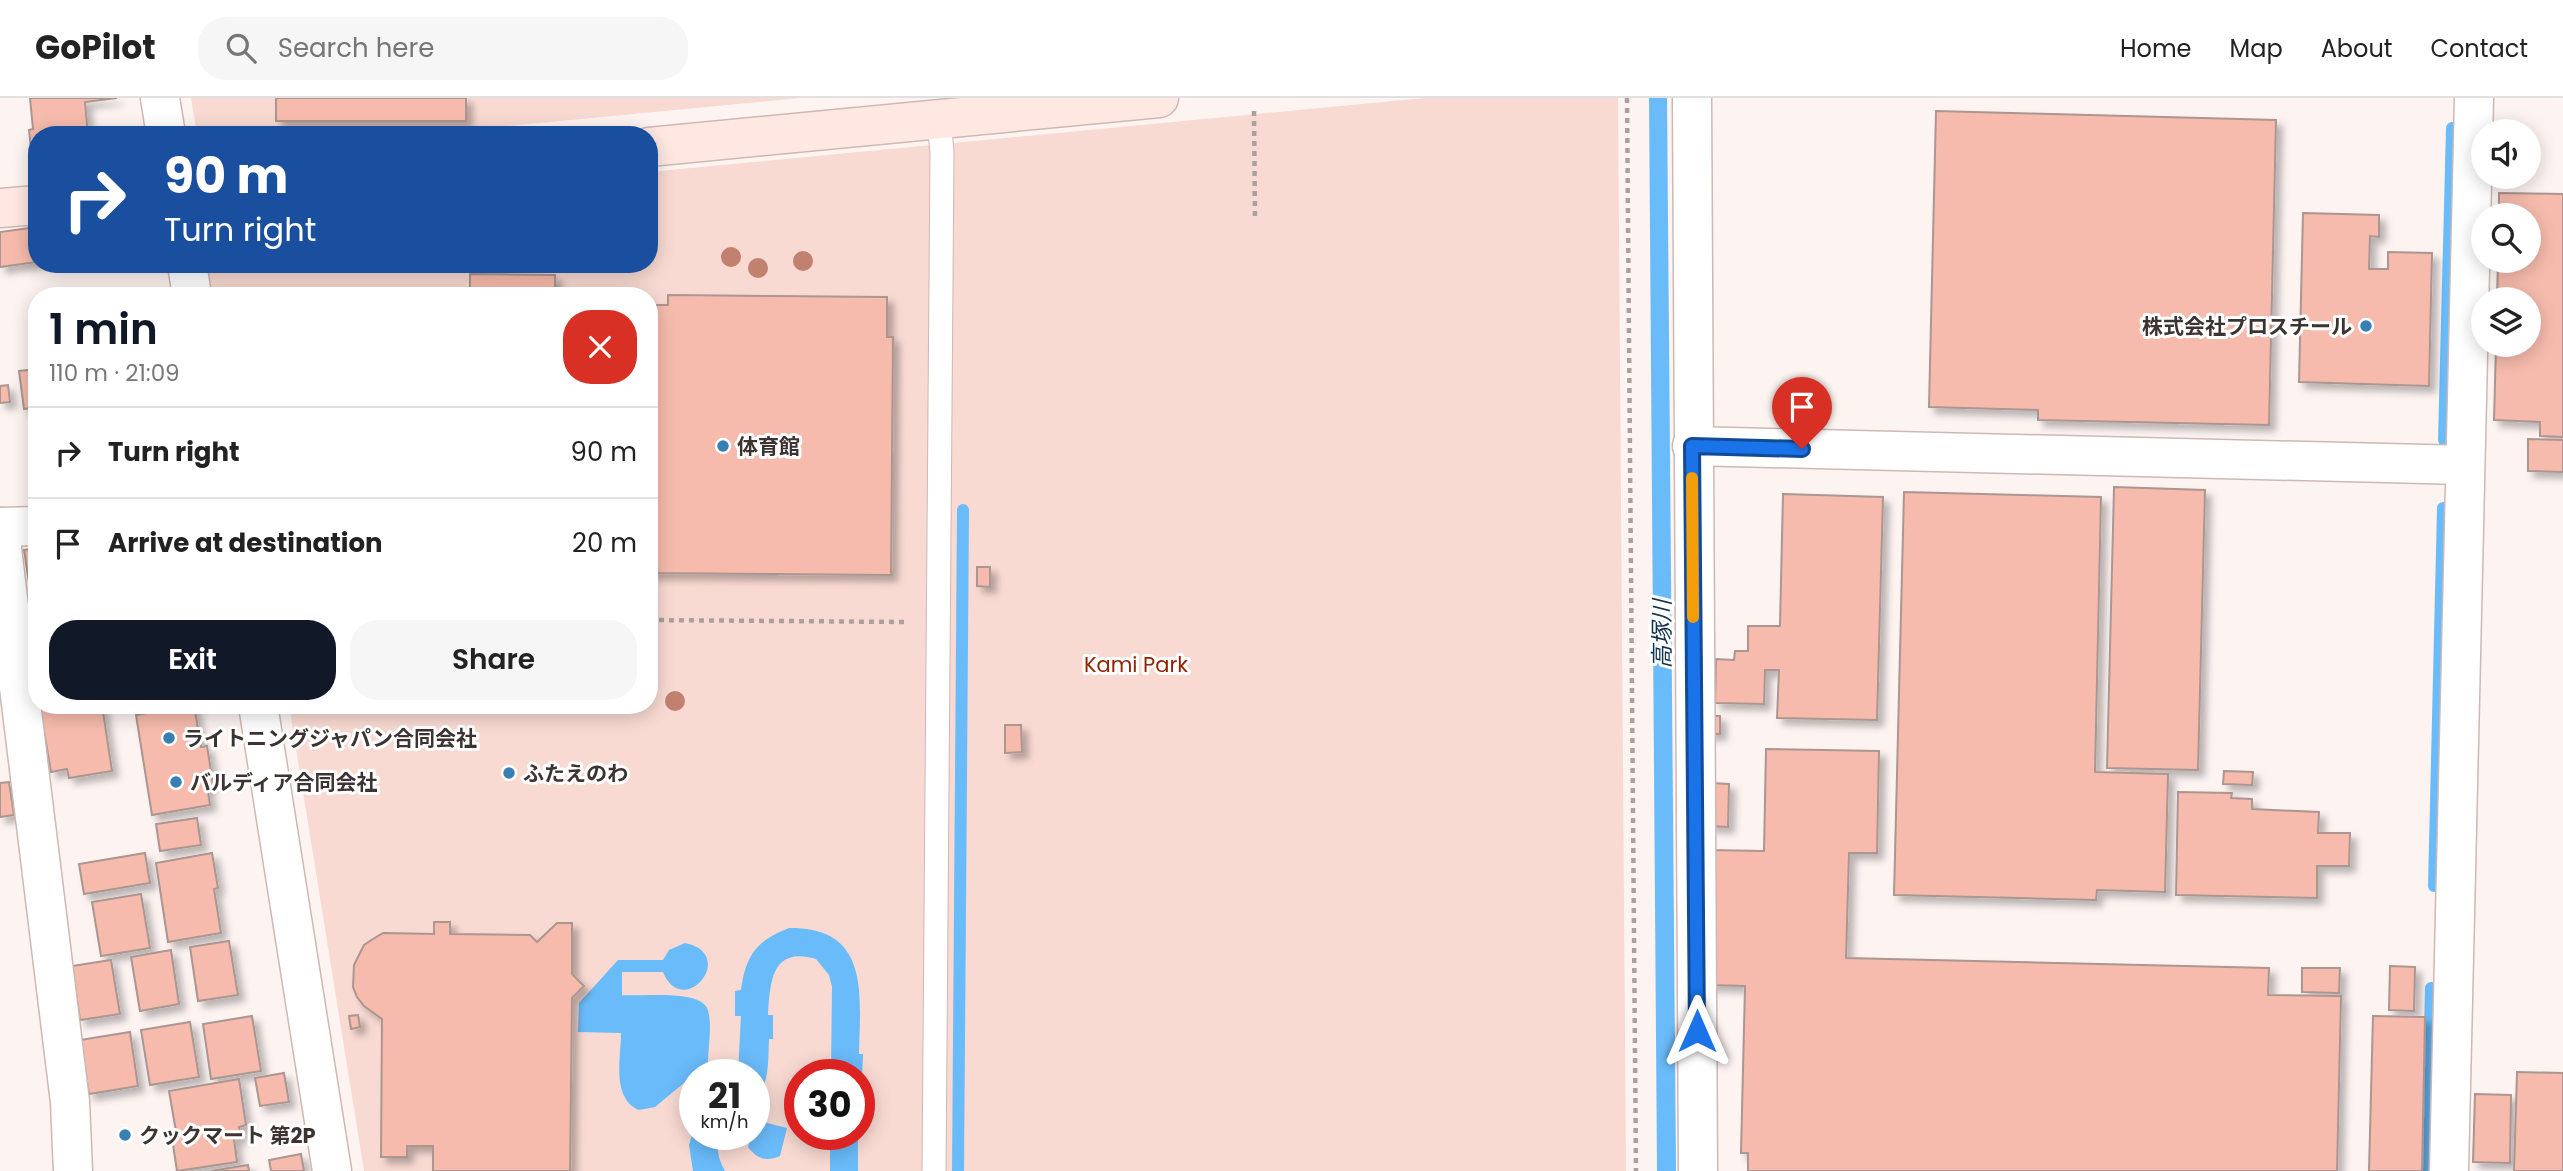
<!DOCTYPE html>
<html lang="en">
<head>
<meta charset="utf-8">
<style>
	body { margin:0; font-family:Poppins,"Noto Sans JP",sans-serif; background:#f6f6f6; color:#222; height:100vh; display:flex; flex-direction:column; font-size:26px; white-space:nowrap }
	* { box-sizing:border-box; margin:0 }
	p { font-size:23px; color:#767676 }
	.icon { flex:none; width:38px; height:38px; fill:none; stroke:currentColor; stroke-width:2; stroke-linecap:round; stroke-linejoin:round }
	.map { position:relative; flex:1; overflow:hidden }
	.side { position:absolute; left:28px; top:189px; width:630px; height:427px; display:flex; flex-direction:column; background:#fff; border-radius:28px; box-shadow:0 4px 18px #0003 }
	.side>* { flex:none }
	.hud { position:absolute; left:28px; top:28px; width:630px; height:147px; border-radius:28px; box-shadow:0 4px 18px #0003; background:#1a4fa0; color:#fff; overflow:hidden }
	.buttons { position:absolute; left:2471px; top:21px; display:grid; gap:14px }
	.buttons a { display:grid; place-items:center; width:70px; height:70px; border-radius:50%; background:#fff; box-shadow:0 4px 18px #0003; font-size:35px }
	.speed { position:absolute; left:679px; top:961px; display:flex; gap:14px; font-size:35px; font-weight:700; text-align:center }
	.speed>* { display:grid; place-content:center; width:91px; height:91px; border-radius:50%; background:#fff; box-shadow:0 4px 18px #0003; line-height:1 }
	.speed small { font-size:18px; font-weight:400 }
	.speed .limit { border:10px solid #d22; background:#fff; color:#111 }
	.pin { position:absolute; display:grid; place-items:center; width:60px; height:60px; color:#fff; margin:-72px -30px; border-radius:50% 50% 50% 0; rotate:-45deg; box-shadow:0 0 7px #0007 }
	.pin .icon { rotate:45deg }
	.me { position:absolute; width:77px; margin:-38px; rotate:0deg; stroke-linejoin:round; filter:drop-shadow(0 0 5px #0008) }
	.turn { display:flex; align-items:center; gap:24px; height:147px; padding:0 21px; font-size:32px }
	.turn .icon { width:91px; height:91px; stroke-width:2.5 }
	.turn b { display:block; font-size:49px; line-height:60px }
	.round { display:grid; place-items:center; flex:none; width:74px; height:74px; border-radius:28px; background:#f6f6f6 }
	.head { display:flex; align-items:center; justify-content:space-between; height:119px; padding:0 21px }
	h1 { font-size:42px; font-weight:600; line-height:52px; color:#111827 }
	.button { display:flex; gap:14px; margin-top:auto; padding:14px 21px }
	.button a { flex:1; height:80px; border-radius:28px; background:#111827; color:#fff; font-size:28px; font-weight:600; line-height:80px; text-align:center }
	.button a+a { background:#f6f6f6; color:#222 }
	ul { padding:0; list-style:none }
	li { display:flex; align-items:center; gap:21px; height:91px; padding:0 21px; border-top:2px solid #e0e0e0 }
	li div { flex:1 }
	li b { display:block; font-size:26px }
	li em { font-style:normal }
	header { display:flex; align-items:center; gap:42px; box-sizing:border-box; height:98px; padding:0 35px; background:#fff; border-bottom:2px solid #e0e0e0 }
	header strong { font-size:33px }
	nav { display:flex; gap:38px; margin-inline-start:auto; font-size:24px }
	.search { width:490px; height:63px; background:#f6f6f6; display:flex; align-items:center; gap:18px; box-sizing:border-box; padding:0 24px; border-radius:28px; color:#767676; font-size:26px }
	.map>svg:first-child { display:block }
</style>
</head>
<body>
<header>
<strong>GoPilot</strong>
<div class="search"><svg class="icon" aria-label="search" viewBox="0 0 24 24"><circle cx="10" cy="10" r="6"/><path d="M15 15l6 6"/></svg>Search here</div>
<nav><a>Home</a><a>Map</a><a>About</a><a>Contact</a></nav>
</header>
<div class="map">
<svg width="2563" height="1073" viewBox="0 0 2563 1073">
	<defs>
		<filter id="shadow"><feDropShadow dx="6" dy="6" stdDeviation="3.5" flood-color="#0004"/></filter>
	</defs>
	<rect width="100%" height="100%" fill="#fdf4f2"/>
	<g fill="#f8dad2" fill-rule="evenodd">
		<path d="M191 0H800L414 37H197Z"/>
		<path d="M1425 0H1618L1626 1073H364L289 607H649V198H210L205 166H649V74ZM695 976H754V1036H695ZM800 976H859V1036H800Z"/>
	</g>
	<g fill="#6abbfa">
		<path d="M1649 0H1667L1676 1073H1657Z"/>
		<path d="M789 830C871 829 860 897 859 956H863L862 979H859V976H831L832 889 829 877 816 861C771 848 770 885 768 917H773V941H769C768 964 770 986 754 1004V976H738L741 918H735V893L741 892C746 857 756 843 789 830Z"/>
		<path d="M685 845C739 856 683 923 663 874H622V897C640 899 698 891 707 910 713 924 708 949 708 965L655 1009 639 1012C611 1000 621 960 621 935L578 934 579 905 618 862H663L669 852Z"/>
		<path d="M755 1022 787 1030 780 1058C766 1064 757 1061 748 1049L751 1036H754Z"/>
		<path d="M695 1027V1036H722C715 1050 718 1060 725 1073H693L689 1047Z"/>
		<rect x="830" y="1036" width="28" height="37"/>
	</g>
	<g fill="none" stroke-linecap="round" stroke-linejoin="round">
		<g stroke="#6abbfa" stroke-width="12">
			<path d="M2444 342 2452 30"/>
			<path d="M2434 788 2443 410"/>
			<path d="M958 1073 963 412"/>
			<path d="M2427 1073 2431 890"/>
		</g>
	</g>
	<g fill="#f6bbac" stroke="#ab9691" stroke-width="2" filter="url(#shadow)">
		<path d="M30 0H117L85 4 88 37H37V77H34L29 32 33 31Z"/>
		<rect x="276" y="0" width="190" height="23"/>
		<path d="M1936 13 2276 22 2269 327 2038 322V312L1929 309Z"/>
		<path d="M2499 95 2563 96V339L2540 338V324L2494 322 2496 247H2529V201H2497L2498 163H2529V117H2499Z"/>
		<path d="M2303 115 2379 117V139L2370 138 2369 171H2388V154L2432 155 2429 288 2299 284Z"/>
		<path d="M37 129V164L0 169V134Z"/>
		<path d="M470 176 555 177V198H470Z"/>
		<path d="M668 197 887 199V239H893L891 477 649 475V207H668Z"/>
		<path d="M37 271V309L24 311 19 273Z"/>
		<path d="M8 287 10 304 0 305V288Z"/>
		<path d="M2528 341 2563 342V374L2528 373Z"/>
		<path d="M2114 389 2205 392 2198 672 2107 670Z"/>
		<path d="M1904 394 2101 399 2095 674 2168 676 2165 794 2097 792 2096 802 1894 797Z"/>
		<path d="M1783 396 1883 399 1877 622 1777 620 1779 572H1765L1764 606 1715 605 1716 561 1734 562 1735 553H1748V528H1780Z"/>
		<path d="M37 450V490L30 491 24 452Z"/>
		<path d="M977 469H990V489L977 488Z"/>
		<path d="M58 607H102L112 673 69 680 67 671 51 674 40 610Z"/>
		<path d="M194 607 201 649 207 648 213 686 207 687 210 707 152 717 136 617Z"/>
		<path d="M1708 618H1720V636H1707Z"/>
		<path d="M1005 627H1021L1022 654 1005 655Z"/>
		<path d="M1766 651 1879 653 1877 755H1849L1846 860 2269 870 2268 897 2341 898 2337 1073H1748V1055H1741L1745 888 1706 887 1709 752 1764 753Z"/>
		<path d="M2224 673 2253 674 2252 687 2223 686Z"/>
		<path d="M9 684 14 717 0 719V685Z"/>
		<path d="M1709 685 1729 686 1728 729 1708 728Z"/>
		<path d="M2178 694 2232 695 2231 700 2252 701V711L2319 714 2318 735H2350L2349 768H2317V800L2176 797Z"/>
		<path d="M197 720 201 747 160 753 156 726Z"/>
		<path d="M145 755 150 785 84 796 79 766Z"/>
		<path d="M212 755 218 790 214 791 221 835 168 844 156 765Z"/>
		<path d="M141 796 150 850 101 858 92 804Z"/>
		<path d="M434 824H450V836L530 837 537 844 557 825H572V876L584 888 572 900 570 1073H433V1048H407V1059H381L382 921 364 908 357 899 353 889 354 867 364 847 373 841 383 835 434 836Z"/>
		<path d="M229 843 238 897 198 903 190 849Z"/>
		<path d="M171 852 179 906 140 913 131 859Z"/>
		<path d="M111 862 120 916 80 922 72 868Z"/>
		<path d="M2390 868 2415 869 2414 913 2389 912Z"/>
		<path d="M2302 870H2340L2339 895 2302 894Z"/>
		<path d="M358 917 360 929 351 931 349 918Z"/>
		<path d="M252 918 261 973 211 981 203 926Z"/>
		<path d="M2373 918 2425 919 2422 1073H2369Z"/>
		<path d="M190 924 199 979 150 987 141 932Z"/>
		<path d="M130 934 138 988 89 996 80 942Z"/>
		<path d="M2517 974 2563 975V1073H2514Z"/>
		<path d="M284 975 289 1004 260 1008 255 980Z"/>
		<path d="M239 981 246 1027 239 1029 241 1039 234 1041 237 1064 177 1073 172 1040 177 1039 169 993Z"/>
		<path d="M2475 996 2511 997 2510 1065 2473 1064Z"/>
		<path d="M301 1056 304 1073H271L269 1062Z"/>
		<path d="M248 1067 249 1073H211Z"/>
	</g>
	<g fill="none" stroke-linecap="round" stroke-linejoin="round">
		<g stroke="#ceb8b3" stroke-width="25">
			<path id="lane" d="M934 1073 942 55 939 21"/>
		</g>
		<g stroke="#ceb8b3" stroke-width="41">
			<g id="street">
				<path d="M160 0 166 37"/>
				<path d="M1692 0 1698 1073"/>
				<path d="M187 166 192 198"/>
				<path d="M1692 348 2465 367"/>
				<path d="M0 429 37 428"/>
				<path d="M2 429V451L70 1004 73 1073"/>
				<path d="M258 607 332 1073"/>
				<path d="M2449 1073 2474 0"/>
			</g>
		</g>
		<g stroke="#ceb8b3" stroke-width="41">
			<g id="secondary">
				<path d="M649 49 1159 0"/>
				<path d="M0 110 37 107"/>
			</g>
		</g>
		<g stroke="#aaa19f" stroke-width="4.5" stroke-dasharray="5 5" stroke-linecap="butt">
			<path d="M1627 0 1636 1073"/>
			<path d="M1254 13 1255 120"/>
			<path d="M649 522 907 524"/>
		</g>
		<use href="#lane" stroke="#fff" stroke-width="23"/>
		<use href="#street" stroke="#fff" stroke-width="38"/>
		<use href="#secondary" stroke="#ffe8e2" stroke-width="38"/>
	</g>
	<g fill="#c2816f">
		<circle cx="731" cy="159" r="10"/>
		<circle cx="803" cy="163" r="10"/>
		<circle cx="758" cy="170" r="10"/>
		<circle cx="675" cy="603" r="10"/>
	</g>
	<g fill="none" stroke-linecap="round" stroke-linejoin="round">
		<g stroke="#114b97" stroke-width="18">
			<path id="route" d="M1697 933 1692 348 1802 351"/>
		</g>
		<use href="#route" stroke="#1a73e8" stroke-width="12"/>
		<path stroke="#f59e0b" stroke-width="12" d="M1692 380 1693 519"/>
	</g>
	<g fill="#387fb4" stroke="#fff" stroke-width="2.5">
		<circle cx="2366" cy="228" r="7"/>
		<circle cx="723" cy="348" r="7"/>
		<circle cx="169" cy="640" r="7"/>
		<circle cx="509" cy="675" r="7"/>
		<circle cx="176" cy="684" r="7"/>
		<circle cx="125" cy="1037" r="7"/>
	</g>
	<g text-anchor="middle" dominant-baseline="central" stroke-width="6" stroke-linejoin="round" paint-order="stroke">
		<g font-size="21" font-weight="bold" fill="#3d3432" stroke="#fff" text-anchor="start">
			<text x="2352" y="228" text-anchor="end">株式会社プロスチール</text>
			<text x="737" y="348">体育館</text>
			<text x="183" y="640">ライトニングジャパン合同会社</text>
			<text x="523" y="675">ふたえのわ</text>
			<text x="190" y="684">バルディア合同会社</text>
			<text x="139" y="1037">クックマート 第2P</text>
		</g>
		<g font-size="21" fill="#922303" stroke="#fff">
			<text x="1136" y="566">Kami Park</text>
		</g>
		<g font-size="23" font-style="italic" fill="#11334d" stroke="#fff">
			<text transform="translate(1662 536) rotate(-90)">高塚川</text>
		</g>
	</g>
</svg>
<div class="buttons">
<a><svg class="icon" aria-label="sound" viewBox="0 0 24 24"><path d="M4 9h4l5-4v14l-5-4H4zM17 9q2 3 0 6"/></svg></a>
<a><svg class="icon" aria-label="search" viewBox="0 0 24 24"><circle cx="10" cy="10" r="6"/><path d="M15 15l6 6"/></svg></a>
<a><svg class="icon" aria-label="layers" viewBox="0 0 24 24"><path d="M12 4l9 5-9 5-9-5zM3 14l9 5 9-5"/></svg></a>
</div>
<div class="speed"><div>21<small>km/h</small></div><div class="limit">30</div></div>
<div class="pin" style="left:1802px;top:351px;background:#d93025"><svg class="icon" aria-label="arrive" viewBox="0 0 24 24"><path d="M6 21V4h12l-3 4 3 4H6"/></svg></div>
<svg class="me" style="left:1697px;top:933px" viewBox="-20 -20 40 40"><path d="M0-17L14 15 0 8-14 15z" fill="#1a73e8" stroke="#fff" stroke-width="4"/></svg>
<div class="hud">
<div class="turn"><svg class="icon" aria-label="right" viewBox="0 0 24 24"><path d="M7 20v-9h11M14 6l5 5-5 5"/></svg><div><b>90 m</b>Turn right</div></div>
</div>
<section class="side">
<div class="head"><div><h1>1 min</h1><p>110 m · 21:09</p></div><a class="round" style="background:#d93025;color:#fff"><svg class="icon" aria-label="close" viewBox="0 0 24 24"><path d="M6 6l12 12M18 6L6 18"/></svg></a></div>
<ul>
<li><svg class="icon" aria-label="right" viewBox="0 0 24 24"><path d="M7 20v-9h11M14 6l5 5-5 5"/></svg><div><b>Turn right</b></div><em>90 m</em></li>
<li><svg class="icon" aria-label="arrive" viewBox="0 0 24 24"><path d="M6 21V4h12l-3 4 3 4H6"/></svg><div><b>Arrive at destination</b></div><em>20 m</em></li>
</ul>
<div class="button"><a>Exit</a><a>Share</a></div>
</section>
</div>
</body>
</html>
